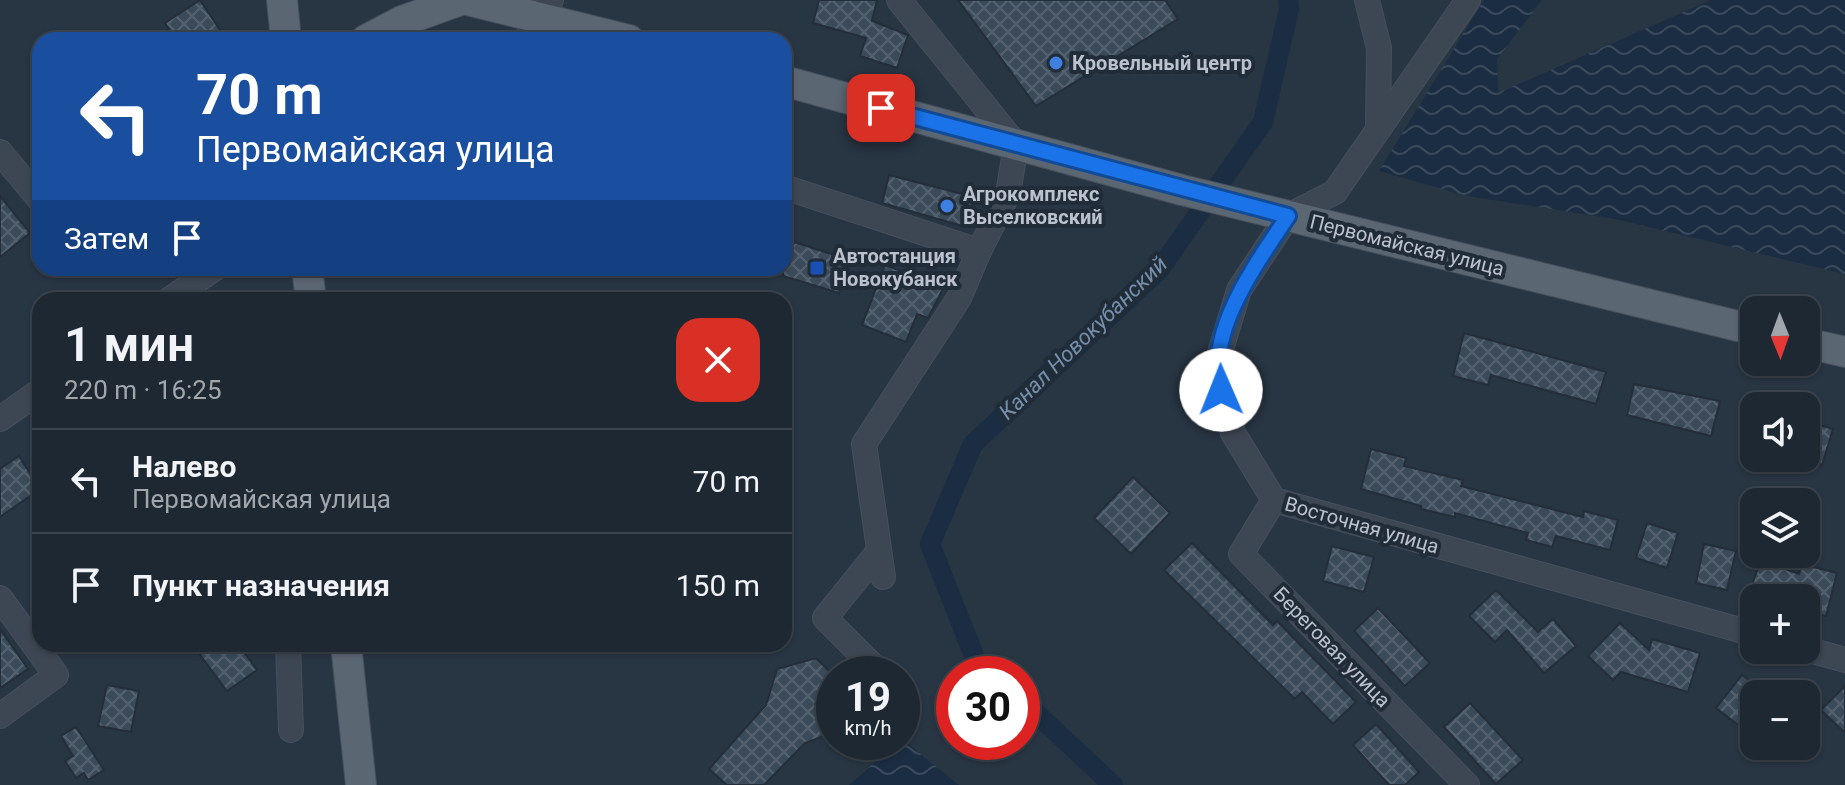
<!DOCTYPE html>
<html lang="ru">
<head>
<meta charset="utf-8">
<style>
	body { margin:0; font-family:Roboto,sans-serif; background:#26303a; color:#f1f3f6; height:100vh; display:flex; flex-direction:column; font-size:30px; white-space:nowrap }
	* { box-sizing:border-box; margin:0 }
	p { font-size:26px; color:#a1a6ac }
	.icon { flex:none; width:44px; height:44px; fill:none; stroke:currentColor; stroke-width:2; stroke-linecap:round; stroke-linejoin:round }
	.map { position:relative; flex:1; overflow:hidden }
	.sheet { position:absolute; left:32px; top:292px; width:760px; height:360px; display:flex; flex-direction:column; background:#1e2832; border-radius:24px; box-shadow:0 2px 6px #0004,0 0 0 2px #3c444d }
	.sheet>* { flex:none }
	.banner { position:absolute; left:32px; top:32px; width:760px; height:244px; border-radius:24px; box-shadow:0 2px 6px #0004,0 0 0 2px #3c444d; background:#1a4fa0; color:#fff; overflow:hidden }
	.needle { width:52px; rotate:179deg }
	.fabs { position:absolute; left:1740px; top:296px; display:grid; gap:16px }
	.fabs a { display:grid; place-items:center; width:80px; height:80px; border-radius:16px; background:#1e2832; box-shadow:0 2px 6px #0004,0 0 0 2px #3c444d; font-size:40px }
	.speed { position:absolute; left:816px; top:656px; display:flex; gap:16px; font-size:40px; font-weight:700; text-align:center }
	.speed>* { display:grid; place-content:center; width:104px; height:104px; border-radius:50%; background:#1e2832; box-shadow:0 2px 6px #0004,0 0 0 2px #3c444d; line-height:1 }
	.speed small { font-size:20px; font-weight:400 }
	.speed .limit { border:12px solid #d22; background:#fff; color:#111 }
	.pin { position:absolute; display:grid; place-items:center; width:68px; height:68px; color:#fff; margin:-34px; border-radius:16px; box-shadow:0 4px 12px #0006 }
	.me { position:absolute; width:88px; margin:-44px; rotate:359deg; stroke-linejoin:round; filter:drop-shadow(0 0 6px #0008) }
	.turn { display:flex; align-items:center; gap:28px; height:168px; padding:0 32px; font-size:36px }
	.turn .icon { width:104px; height:104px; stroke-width:2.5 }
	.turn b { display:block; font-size:56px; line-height:68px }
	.then { display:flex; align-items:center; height:76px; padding:0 32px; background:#0003; gap:16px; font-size:30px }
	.round { display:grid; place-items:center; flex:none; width:84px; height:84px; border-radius:24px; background:#26303a }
	.summary { display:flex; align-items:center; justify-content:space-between; height:136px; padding:0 32px }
	h1 { font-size:48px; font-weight:600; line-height:60px }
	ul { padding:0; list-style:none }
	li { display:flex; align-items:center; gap:24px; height:104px; padding:0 32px; border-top:2px solid #3c444d }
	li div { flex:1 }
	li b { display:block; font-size:30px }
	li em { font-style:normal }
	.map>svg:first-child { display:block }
</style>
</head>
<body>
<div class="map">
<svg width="1845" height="785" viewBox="0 0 1845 785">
	<defs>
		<pattern id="water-waves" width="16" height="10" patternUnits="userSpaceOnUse" patternTransform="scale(2)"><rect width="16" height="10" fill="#1b2d42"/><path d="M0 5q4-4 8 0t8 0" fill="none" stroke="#3a4a5c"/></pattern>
		<pattern id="building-cross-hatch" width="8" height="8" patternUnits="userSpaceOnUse" patternTransform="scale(2)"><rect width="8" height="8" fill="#3b4a59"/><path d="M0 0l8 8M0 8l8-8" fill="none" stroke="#556270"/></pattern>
	</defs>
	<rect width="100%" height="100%" fill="#283543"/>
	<g fill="url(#water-waves)">
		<path d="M1484 0H1542L1497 59 1498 93 1711 0H1845V274L1615 219 1467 196 1379 171Z"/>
		<path d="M902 739 959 785H849Z"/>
	</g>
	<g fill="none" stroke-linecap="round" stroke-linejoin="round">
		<g stroke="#1b2d42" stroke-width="20">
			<path d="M992 674 976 661 930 544 973 444 1159 270 1263 122 1289 9 1288 0"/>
			<path d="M1022 700 1113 785"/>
		</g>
	</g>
	<g fill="url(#building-cross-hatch)" stroke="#232e3a" stroke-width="2">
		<path d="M200 0 220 30 204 40H176L165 23Z"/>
		<path d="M819 0H877L872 21 908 35 897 68 860 56 866 38 813 23Z"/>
		<path d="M958 0H1165L1178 19 1036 106Z"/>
		<path d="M889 175 974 197 966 227 882 203Z"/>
		<path d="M0 196 30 233 0 257Z"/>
		<path d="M794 242 850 260 839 293 783 276 784 243 793 245Z"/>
		<path d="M885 265 944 287 928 318 917 314 906 342 862 325Z"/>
		<path d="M1464 333 1606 372 1596 404 1491 375 1488 385 1453 376Z"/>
		<path d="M1634 384 1720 401 1711 436 1627 415Z"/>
		<path d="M1806 421 1833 429 1822 465 1806 460Z"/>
		<path d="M1371 449 1406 458 1404 466 1463 480 1461 486 1583 517 1584 511 1618 520 1610 550 1556 536 1552 547 1526 540 1528 533 1455 513V517L1421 509V506L1361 489Z"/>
		<path d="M19 456 40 489 0 517V469Z"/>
		<path d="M1133 477 1170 513 1131 554 1094 518Z"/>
		<path d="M1647 523 1678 533 1667 568 1636 558Z"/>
		<path d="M1192 543 1273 625 1277 621 1356 702 1333 724 1302 692 1295 699 1164 570Z"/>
		<path d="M1704 544 1736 551 1727 590 1696 583Z"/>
		<path d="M1332 546 1374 557 1364 592 1323 581Z"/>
		<path d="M1761 560 1799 574 1802 564 1837 573 1826 616 1806 611V598H1747Z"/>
		<path d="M1496 590 1538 632 1553 619 1576 646 1544 673 1507 630 1495 642 1469 616Z"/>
		<path d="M1378 608 1430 663 1405 686 1354 631Z"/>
		<path d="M1620 623 1649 650 1652 639 1700 653 1688 692 1621 672 1613 680 1588 656Z"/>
		<path d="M0 629 28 669 0 688Z"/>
		<path d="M192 644H238L257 670 227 691Z"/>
		<path d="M816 658 834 676V732L805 743 764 785H727L709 769 766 705 777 669Z"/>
		<path d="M1742 675 1754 684V737L1716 708Z"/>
		<path d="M107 685 139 691 131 732 98 726Z"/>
		<path d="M1845 686V733L1821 710Z"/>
		<path d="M1470 703 1523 760 1496 784 1444 727Z"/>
		<path d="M1376 724 1419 772 1405 785H1389L1353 745Z"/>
		<path d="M76 727 104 770 88 780 84 773 76 778 65 761 73 756 61 736Z"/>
	</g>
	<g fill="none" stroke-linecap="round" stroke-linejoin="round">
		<g stroke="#46505c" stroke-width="26">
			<g id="minor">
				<path d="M1367 0 1379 48 1378 130"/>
				<path d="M1468 0 1335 192 1288 216 1239 290 1215 369 1233 433 1274 500 1754 634"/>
				<path d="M526 40 551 0"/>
				<path d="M0 152 40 200"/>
				<path d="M784 187 979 251 1008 194 1016 145 899 0"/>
				<path d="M169 300 215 268"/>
				<path d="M0 419 40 391"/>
				<path d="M1274 500 1241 554 1467 785"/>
				<path d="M883 577 864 444 959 298 979 251"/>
				<path d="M0 598 56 675 0 716"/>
				<path d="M288 644 291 730"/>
				<path d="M1806 649 1845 660"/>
				<path d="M877 670 825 618 879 551"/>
			</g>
		</g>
		<g stroke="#46505c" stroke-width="32">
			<g id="major">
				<path d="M282 0 286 40"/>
				<path d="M467 0 629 40"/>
				<path d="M366 40 402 21 461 0"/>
				<path d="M784 81 1182 190 1754 330"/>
				<path d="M307 268 311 300"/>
				<path d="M1806 343 1845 352"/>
				<path d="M346 644 361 785"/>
			</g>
		</g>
		<use href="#minor" stroke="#3d4753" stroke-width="24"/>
		<use href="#major" stroke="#5b6673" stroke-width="30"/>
	</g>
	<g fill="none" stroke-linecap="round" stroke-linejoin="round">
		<g stroke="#114b97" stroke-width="20">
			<path id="route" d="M881 108 1288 216C1257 263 1205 332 1221 390"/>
		</g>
		<use href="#route" stroke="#1a73e8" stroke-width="14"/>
	</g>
	<g fill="#3f7fe0" stroke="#212c39" stroke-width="3">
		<circle cx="1056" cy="63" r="8"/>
		<circle cx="947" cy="206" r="8"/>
	</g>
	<rect fill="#1a4fb4" stroke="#212c39" stroke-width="3" x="809" y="260" width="16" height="16" rx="4"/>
	<g text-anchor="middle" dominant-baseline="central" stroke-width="8" stroke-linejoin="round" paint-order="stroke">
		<g font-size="20" font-weight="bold" fill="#bac2cd" stroke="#212c39" text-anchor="start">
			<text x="1072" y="63">Кровельный центр</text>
			<text x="963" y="194">Агрокомплекс<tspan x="963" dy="23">Выселковский</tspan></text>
			<text x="833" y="256">Автостанция<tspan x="833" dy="23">Новокубанск</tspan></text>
		</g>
		<g font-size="20" fill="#bac2cd" stroke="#212c39">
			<text transform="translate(1407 245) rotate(14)">Первомайская улица</text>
			<text transform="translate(1362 525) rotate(16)">Восточная улица</text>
			<text transform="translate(1332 647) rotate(46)">Береговая улица</text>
		</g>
		<g font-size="22" font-style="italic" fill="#758eaa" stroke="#212c39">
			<text transform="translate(1083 338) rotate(-44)">Канал Новокубанский</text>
		</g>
	</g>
</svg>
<div class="fabs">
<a><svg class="needle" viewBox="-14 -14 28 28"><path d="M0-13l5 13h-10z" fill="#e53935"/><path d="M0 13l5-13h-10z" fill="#a1a6ac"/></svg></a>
<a><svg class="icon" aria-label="sound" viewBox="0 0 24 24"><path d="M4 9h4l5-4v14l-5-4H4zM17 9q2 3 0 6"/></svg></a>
<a><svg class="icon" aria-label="layers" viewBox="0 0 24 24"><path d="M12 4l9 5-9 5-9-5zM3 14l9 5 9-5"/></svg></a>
<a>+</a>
<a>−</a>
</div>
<div class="speed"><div>19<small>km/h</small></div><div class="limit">30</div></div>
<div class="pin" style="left:881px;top:108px;background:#d93025"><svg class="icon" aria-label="arrive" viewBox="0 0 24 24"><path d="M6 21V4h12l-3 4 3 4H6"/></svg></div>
<svg class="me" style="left:1221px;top:390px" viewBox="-20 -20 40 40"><circle r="19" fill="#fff"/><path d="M0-13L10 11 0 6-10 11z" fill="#1a73e8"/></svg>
<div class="banner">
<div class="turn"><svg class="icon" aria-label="left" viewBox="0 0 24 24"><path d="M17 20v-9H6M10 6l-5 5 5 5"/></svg><div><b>70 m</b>Первомайская улица</div></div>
<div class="then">Затем<svg class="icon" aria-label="arrive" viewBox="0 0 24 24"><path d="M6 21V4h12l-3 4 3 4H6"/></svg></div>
</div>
<section class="sheet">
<div class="summary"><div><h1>1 мин</h1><p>220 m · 16:25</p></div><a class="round" style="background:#d93025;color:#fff"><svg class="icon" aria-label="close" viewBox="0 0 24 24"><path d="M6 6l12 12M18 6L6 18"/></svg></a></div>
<ul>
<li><svg class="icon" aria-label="left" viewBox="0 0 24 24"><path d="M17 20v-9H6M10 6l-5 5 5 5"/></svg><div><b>Налево</b><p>Первомайская улица</p></div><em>70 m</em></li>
<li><svg class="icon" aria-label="arrive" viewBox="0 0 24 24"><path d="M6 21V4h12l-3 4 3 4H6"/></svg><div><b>Пункт назначения</b></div><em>150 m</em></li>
</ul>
</section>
</div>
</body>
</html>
